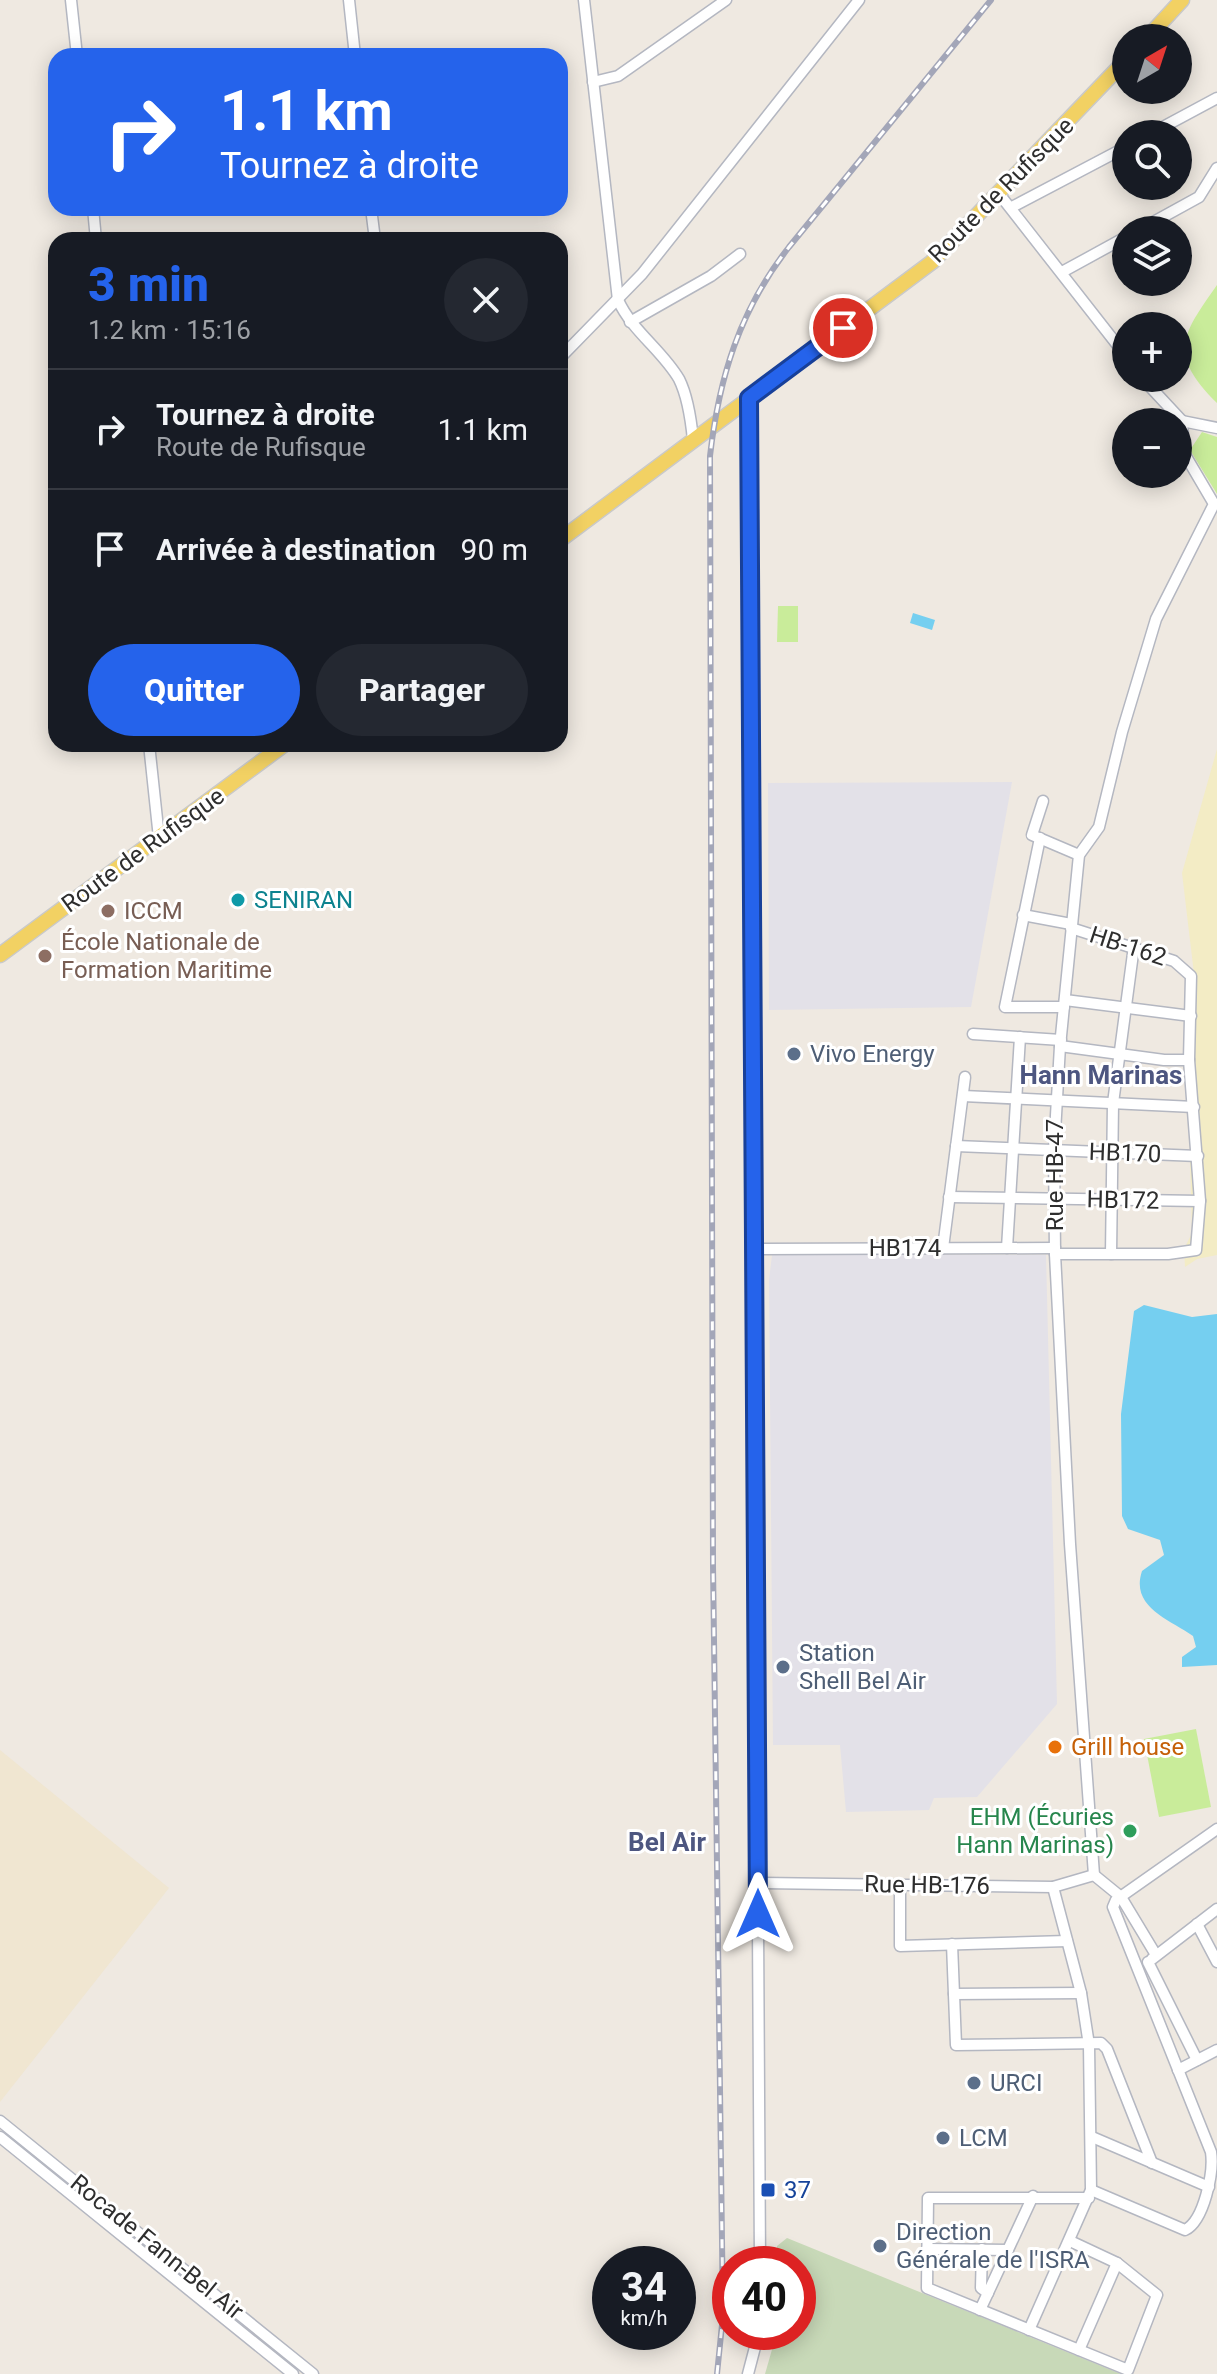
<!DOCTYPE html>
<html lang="fr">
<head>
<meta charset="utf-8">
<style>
	body { margin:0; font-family:Roboto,sans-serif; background:#242831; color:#f1f3f6; height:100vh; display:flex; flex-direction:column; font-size:30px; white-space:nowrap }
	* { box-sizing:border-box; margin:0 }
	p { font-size:26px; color:#9ea1a6 }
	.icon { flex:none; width:44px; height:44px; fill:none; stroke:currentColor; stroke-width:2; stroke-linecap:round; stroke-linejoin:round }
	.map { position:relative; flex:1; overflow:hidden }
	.drawer { position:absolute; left:48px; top:232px; width:520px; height:520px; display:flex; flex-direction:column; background:#171b24; border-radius:24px; box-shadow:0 4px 20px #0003 }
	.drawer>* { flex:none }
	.banner { position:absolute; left:48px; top:48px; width:520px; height:168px; border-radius:24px; box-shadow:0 4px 20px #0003; background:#2563eb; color:#fff; overflow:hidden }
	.needle { width:52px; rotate:39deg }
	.controls { position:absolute; left:1112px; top:24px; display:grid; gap:16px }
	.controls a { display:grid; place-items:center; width:80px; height:80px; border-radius:50%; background:#171b24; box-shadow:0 4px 20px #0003; font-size:40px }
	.speed { position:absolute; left:592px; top:2246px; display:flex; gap:16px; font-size:40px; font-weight:700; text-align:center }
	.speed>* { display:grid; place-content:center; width:104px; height:104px; border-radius:50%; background:#171b24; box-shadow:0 4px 20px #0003; line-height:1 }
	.speed small { font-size:20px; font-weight:400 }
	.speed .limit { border:12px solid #d22; background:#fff; color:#111 }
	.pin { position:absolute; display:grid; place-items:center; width:68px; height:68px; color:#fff; margin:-34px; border:4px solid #fff; border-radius:50%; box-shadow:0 2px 8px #0007 }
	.me { position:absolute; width:88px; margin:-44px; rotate:0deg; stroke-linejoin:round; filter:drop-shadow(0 0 6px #0008) }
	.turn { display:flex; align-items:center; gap:28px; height:168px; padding:0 40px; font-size:36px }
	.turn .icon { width:104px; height:104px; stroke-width:2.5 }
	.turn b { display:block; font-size:56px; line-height:68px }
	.round { display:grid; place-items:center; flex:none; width:84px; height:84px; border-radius:42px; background:#242831 }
	.summary { display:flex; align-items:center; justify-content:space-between; height:136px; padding:0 40px }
	h1 { font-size:48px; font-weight:800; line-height:60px; color:#2563eb }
	.cta { display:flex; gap:16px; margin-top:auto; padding:16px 40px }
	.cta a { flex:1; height:92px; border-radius:48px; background:#2563eb; color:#fff; font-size:32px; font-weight:800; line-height:92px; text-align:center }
	.cta a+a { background:#242831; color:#f1f3f6 }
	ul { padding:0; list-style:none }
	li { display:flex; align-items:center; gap:24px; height:120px; padding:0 40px; border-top:2px solid #363941 }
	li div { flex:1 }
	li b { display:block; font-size:30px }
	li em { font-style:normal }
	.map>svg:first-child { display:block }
</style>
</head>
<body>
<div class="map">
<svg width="1217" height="2374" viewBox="0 0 1217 2374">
	<rect width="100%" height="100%" fill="#efe9e1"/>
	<g fill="#e3e1e8">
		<path d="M1012 782 971 1007 769 1010 768 783Z"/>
		<path d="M772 1255H1046L1057 1704 977 1797 934 1798 929 1810 846 1812 840 1745H773L769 1280Z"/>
	</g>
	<path fill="#f0e6d1" d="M0 1750 169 1888 0 2102Z"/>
	<path fill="#f3ecc5" d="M1217 749V1255L1197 1259 1185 1267 1184 1249 1192 1233 1187 1050 1194 974 1182 873Z"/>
	<path fill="#c8d9b8" d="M787 2238 1121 2374H765L777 2332H798V2264H777V2246Z"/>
	<g fill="#c9ec9a">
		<path d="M1217 285V403C1168 354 1181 336 1217 285Z"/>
		<path d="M1202 432 1217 437V494L1190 450Z"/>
		<path d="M778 606H798V642H777Z"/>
		<path d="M1196 1729 1211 1807 1159 1817 1144 1739Z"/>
	</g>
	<g fill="#75cff0">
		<path d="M913 613 935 620 932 630 910 623Z"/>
		<path d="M1144 1305 1192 1317 1217 1314V1665L1182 1667V1657L1196 1647 1193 1636C1169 1619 1130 1607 1142 1571L1164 1555 1160 1540 1128 1529 1122 1516 1121 1414 1134 1311Z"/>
	</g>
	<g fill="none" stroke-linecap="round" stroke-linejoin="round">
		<g stroke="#b4b7c1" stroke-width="13">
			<g id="minor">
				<path d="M71 0 77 56"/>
				<path d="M349 0 355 56"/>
				<path d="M584 0 618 300C632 331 662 350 679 379 688 397 691 419 693 440"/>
				<path d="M593 82 618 76 726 0"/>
				<path d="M1150 134 1217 98"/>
				<path d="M1000 195 1126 356"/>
				<path d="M1012 207 1126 147"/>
				<path d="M93 208 96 240"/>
				<path d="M371 208 375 240"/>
				<path d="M1139 230 1199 197 1217 168"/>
				<path d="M1062 272 1126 237"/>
				<path d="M630 322 711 276 740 254"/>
				<path d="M560 358 642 274 859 0"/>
				<path d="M749 398 760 2264"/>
				<path d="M1182 421 1217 428"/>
				<path d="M149 744 159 838"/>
				<path d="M1043 801 1032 835 1079 855"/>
				<path d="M1040 838 1005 1007H1064"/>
				<path d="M1023 915 1071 924"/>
				<path d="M1065 1000 1191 1016"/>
				<path d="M973 1034 1061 1040"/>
				<path d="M1060 1046 1164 1060H1189"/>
				<path d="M963 1096 1194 1107"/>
				<path d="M956 1146 1198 1156"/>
				<path d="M949 1197 1200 1201"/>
				<path d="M943 1248 965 1077"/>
				<path d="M1007 1248 1020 1037"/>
				<path d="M755 1249 1055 1248"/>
				<path d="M1055 1254H1168L1196 1250 1200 1201 1189 1060 1191 976 1174 961 1071 928"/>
				<path d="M1111 1254 1113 1103 1134 946"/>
				<path d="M1094 1875 1070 1544 1055 1254 1054 1150 1060 1046 1079 855 1099 827 1122 732 1156 619 1214 504 1184 453 1182 421 1142 378"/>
				<path d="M1094 1875 1121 1897 1156 1955"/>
				<path d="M758 1883 1053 1887 1094 1875"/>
				<path d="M900 1885V1946L1067 1941"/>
				<path d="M1197 1924 1217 1962"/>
				<path d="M952 1944 956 2045 1101 2043 1107 2049 1152 2163"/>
				<path d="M1152 1959 1217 1909"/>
				<path d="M1148 1962 1197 2060"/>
				<path d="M954 1994 1081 1993"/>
				<path d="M1178 2070 1217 2050"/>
				<path d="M0 2121 313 2374"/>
				<path d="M0 2137 293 2374"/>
				<path d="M1092 2137 1209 2187"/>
				<path d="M1091 2190 1185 2230C1204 2221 1214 2172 1211 2152L1113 1907 1116 1900 1217 1829"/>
				<path d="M1070 2241 1117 2263 1157 2295 1128 2370 927 2288 928 2198H1089"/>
				<path d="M927 2249 1008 2250"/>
				<path d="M982 2249 981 2288 988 2293"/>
				<path d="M980 2310 1033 2196"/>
				<path d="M1029 2330 1091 2190 1089 2045 1081 1993 1053 1887"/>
				<path d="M1079 2350 1117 2263"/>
				<path d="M748 2374 759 2332"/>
			</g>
		</g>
		<g stroke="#c9c9c9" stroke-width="17">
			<g id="major">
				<path d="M1147 38 1182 0"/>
				<path d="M560 540 932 262 1126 60"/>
				<path d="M0 955 285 744"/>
			</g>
		</g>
		<use href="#minor" stroke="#fff" stroke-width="10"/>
		<use href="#major" stroke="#f2d163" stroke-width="14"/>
		<g stroke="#a3a6b8" stroke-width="6">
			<path id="rail" d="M717 2374 723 2315 713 1565 710 456C719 378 739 311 789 247L991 0"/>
		</g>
		<use href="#rail" stroke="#fff" stroke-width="3" stroke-dasharray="9" stroke-linecap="butt"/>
	</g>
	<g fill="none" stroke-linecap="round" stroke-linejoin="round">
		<g stroke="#184099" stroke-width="20">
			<path id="route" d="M758 1914 749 398 843 328"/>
		</g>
		<use href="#route" stroke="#2563eb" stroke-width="14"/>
	</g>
	<circle fill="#0f9aa8" stroke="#fff" stroke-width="3" cx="238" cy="900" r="8"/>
	<g fill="#8d6e63" stroke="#fff" stroke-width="3">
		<circle cx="108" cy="911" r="8"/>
		<circle cx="45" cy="956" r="8"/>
	</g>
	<g fill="#5c6f8a" stroke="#fff" stroke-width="3">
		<circle cx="794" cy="1054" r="8"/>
		<circle cx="783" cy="1667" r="8"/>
		<circle cx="974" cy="2083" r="8"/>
		<circle cx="943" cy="2138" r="8"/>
		<circle cx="880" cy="2246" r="8"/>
	</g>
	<circle fill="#e8710a" stroke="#fff" stroke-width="3" cx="1055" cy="1747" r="8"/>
	<circle fill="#2e9e5b" stroke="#fff" stroke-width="3" cx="1130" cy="1831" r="8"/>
	<rect fill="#1a4fb4" stroke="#fff" stroke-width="3" x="760" y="2182" width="16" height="16" rx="4"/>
	<g text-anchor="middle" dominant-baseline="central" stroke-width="6" stroke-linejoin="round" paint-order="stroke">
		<g font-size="24" fill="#2e2e2e" stroke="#fff">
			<text transform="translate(1001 190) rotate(-45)">Route de Rufisque</text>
			<text transform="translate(143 850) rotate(-36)">Route de Rufisque</text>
			<text transform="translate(1128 946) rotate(18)">HB-162</text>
			<text transform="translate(1125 1153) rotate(2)">HB170</text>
			<text transform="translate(1055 1175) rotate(-90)">Rue HB-47</text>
			<text transform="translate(1123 1200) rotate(1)">HB172</text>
			<text x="905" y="1248">HB174</text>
			<text transform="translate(927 1885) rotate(1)">Rue HB-176</text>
			<text transform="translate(157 2247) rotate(39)">Rocade Fann-Bel Air</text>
		</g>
		<g font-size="24" fill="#0d838f" stroke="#fff" text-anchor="start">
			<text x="254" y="900">SENIRAN</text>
		</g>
		<g font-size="24" fill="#785e54" stroke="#fff" text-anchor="start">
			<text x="124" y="911">ICCM</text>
			<text x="61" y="942">École Nationale de<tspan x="61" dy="28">Formation Maritime</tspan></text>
		</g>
		<g font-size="24" fill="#4e5e75" stroke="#fff" text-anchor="start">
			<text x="810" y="1054">Vivo Energy</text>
			<text x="799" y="1653">Station<tspan x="799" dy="28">Shell Bel Air</tspan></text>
			<text x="990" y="2083">URCI</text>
			<text x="959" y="2138">LCM</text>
			<text x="896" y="2232">Direction<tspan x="896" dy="28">Générale de l'ISRA</tspan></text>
		</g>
		<g font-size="24" fill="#c56008" stroke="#fff" text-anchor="start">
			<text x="1071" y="1747">Grill house</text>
		</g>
		<g font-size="24" fill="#27864d" stroke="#fff" text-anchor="end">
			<text x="1114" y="1817">EHM (Écuries<tspan x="1114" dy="28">Hann Marinas)</tspan></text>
		</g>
		<g font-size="24" fill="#164399" stroke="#fff" text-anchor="start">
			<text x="784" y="2190">37</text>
		</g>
		<g font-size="26" font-weight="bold" fill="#4d5680" stroke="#fff">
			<text x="1101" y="1075">Hann Marinas</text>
			<text x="667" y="1842">Bel Air</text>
		</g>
	</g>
</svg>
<div class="controls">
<a><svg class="needle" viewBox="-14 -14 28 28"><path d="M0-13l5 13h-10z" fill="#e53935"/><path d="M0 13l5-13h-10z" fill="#9ea1a6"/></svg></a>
<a><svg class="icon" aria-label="search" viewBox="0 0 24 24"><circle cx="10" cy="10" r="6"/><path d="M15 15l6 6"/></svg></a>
<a><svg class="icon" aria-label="layers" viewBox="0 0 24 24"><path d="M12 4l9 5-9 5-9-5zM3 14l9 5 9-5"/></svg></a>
<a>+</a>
<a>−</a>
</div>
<div class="speed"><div>34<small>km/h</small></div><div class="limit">40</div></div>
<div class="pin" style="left:843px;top:328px;background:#d93025"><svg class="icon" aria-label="arrive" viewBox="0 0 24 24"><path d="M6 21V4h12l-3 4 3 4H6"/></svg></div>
<svg class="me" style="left:758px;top:1914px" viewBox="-20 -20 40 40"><path d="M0-17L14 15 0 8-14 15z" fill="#2563eb" stroke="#fff" stroke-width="4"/></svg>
<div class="banner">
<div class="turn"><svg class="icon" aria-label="right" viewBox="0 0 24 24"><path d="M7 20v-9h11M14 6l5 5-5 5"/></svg><div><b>1.1 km</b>Tournez à droite</div></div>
</div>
<section class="drawer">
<div class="summary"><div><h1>3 min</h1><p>1.2 km · 15:16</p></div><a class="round"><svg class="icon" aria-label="close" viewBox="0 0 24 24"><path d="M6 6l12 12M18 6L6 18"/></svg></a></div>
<ul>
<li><svg class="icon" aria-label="right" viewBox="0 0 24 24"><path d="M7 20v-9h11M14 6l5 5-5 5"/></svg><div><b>Tournez à droite</b><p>Route de Rufisque</p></div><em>1.1 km</em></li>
<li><svg class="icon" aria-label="arrive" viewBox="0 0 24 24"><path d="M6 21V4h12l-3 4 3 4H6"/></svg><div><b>Arrivée à destination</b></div><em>90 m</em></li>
</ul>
<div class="cta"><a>Quitter</a><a>Partager</a></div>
</section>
</div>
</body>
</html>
